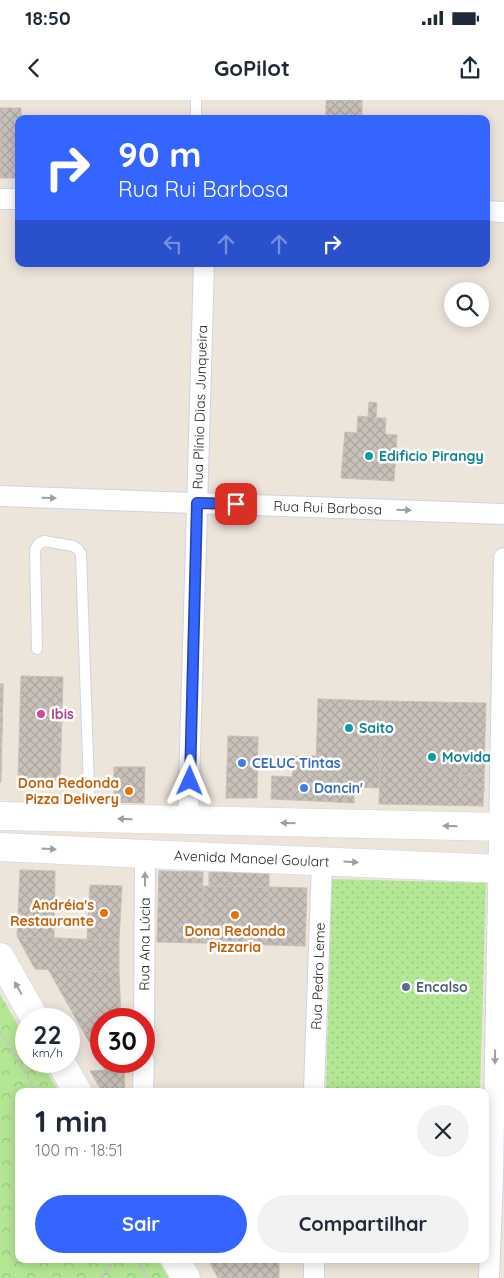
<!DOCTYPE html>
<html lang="pt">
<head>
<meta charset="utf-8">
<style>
	body { margin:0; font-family:Quicksand,sans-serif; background:#f2f2f3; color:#1f2937; height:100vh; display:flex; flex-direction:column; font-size:19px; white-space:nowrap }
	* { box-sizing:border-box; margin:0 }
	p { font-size:16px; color:#747a83 }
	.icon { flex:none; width:28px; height:28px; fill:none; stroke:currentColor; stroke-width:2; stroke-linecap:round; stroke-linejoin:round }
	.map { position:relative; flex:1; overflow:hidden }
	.drawer { position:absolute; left:15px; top:988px; width:474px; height:175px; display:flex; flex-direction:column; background:#fff; border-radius:10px; box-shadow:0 2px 12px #0003 }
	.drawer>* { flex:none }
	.top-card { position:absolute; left:15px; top:15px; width:475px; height:152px; border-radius:10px; box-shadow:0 2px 12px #0003; background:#3565ff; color:#fff; overflow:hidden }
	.buttons { position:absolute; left:444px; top:182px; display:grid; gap:10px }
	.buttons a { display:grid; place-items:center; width:45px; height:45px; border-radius:50%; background:#fff; box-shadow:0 2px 12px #0003; font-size:25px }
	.speed { position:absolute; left:15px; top:908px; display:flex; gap:10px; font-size:25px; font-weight:700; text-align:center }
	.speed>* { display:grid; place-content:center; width:65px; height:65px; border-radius:50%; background:#fff; box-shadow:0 2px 12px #0003; line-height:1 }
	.speed small { font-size:12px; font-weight:400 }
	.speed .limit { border:8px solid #d22; background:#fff; color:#111 }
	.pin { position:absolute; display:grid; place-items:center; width:42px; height:42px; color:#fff; margin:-21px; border-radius:10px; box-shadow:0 2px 8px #0006 }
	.me { position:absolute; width:55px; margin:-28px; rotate:1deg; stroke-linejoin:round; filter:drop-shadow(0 0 4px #0008) }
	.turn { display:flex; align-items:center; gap:18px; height:105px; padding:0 20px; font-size:22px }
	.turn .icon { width:65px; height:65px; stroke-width:2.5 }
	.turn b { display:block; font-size:35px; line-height:42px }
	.lanes { display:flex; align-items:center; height:48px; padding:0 20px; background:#0003; justify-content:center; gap:25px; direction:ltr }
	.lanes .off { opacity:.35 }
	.round { display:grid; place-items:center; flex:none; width:52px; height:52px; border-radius:26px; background:#f2f2f3 }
	.summary { display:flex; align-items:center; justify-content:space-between; height:85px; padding:0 20px }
	h1 { font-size:30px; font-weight:700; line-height:38px }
	.button { display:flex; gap:10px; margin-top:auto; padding:10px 20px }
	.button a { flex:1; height:58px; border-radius:30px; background:#3565ff; color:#fff; font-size:20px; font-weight:700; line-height:58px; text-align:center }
	.button a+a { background:#f2f2f3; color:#1f2937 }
	.status { display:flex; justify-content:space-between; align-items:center; height:35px; padding:0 25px; background:#fff; direction:ltr }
	.status svg { height:14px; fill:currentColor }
	header { display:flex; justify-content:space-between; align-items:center; height:65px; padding:0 20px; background:#fff; font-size:22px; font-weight:700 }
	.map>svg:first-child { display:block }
</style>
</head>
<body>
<div class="status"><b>18:50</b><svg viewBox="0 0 49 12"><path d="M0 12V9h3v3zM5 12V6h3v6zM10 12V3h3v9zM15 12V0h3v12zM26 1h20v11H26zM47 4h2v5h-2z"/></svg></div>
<header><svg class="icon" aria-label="back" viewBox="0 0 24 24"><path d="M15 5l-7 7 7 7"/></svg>GoPilot<svg class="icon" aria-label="share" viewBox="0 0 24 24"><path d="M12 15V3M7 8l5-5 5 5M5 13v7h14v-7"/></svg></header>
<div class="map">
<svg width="504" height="1178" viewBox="0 0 504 1178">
	<defs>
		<pattern id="grass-dots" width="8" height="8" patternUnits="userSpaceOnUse" patternTransform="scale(1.25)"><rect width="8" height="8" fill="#b4e793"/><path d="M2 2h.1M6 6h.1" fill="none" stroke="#9bc67f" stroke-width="1.8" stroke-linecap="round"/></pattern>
		<pattern id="forest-crowns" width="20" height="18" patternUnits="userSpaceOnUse" patternTransform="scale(1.25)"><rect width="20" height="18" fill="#b4e793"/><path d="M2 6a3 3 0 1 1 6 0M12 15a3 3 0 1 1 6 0" fill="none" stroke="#9bc67f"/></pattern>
		<pattern id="building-cross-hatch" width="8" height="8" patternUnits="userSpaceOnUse" patternTransform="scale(1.25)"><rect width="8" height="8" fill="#c8c1ba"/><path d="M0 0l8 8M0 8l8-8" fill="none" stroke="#aca6a0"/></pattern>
	</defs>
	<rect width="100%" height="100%" fill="#ede4da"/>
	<path fill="url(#grass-dots)" d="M332 779 486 783 480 991H326Z"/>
	<path fill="url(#forest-crowns)" d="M0 894 26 939V961H40L58 991H19V1159H157L169 1178H0Z"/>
	<g fill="url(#building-cross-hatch)" stroke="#c8c0b4">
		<rect x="326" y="0" width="36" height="19"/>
		<path d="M0 8H21V19H19V78H0Z"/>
		<path d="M369 302 377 303 376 318H386L385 334 397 335 394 381 341 378 345 332 357 333 358 316 368 317Z"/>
		<path d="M21 576 63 577 60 681 18 680Z"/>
		<path d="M0 584H3L1 682H0Z"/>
		<path d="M0 584H3L2 633H0Z"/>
		<path d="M318 599 382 601 379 688 354 687V703L315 701Z"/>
		<path d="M382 601 486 603 483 706 379 704Z"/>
		<path d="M228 636 258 637 257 698H226Z"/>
		<path d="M462 651H485L484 676H461Z"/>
		<path d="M293 656H316L315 701 292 700Z"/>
		<path d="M114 667H145L144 703 114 702Z"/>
		<path d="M272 676 293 677 292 700 271 699Z"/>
		<path d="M461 676H484V692H460Z"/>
		<path d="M20 770 55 771 54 838 17 836Z"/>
		<path d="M159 771 203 772 201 843 157 842Z"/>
		<path d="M209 772 269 774V787L209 786Z"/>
		<path d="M90 785 122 786 119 841 87 839Z"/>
		<path d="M203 786 269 787 267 845 201 843Z"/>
		<path d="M269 787 307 788 305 846 267 845Z"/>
		<path d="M17 836 119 841V872L35 869Z"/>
		<path d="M48 869 119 872 121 919H101V961H123L124 969 105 970Z"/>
		<path d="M124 969 125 991H102L90 971Z"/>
		<path d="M208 1159H279V1178H218Z"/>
	</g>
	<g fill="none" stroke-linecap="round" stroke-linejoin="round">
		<g stroke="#cfd4e3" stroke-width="12">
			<g id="lane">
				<path d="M196 19V0"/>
				<path d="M37 549 35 450 38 444 44 441 73 446 78 449 81 454 90 717"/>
			</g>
		</g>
		<g stroke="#cfd4e3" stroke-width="22">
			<g id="street">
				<path d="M0 99H19"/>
				<path d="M486 111 504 112"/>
				<path id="s1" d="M0 396 504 414"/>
				<path id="s2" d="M188 721 204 164"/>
				<path id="s3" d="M144 933 145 754"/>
				<path d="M143 991 144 961"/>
				<path id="s4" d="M314 991 322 761"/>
				<path d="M314 1178V1159"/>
				<path d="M489 1178 493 1075 504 458"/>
			</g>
		</g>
		<g stroke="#cfd4e3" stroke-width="29">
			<g id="secondary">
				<path d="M0 716 504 727"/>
				<path id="s5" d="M0 747 145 754 504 769"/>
				<path d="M0 857 35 919"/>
				<path d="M60 961 77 991"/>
				<path d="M175 1159 186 1178"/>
			</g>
		</g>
		<g stroke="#c7c7c7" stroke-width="3" stroke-dasharray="4 2.5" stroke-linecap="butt">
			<path d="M0 931 36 991"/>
			<path d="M136 1159 147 1178"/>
			<path d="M101 1178 115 1159"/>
		</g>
		<use href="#lane" stroke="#fff" stroke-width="10"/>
		<use href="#street" stroke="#fff" stroke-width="20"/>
		<use href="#secondary" stroke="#fff" stroke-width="28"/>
	</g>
	<defs><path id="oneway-solid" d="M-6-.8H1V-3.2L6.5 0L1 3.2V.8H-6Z" transform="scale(1.25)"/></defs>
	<g fill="#9f9f9f">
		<use href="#oneway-solid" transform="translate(49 398) rotate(2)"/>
		<use href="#oneway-solid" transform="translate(404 410) rotate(2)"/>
		<use href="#oneway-solid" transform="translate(125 719) rotate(-179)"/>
		<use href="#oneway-solid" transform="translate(288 723) rotate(-179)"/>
		<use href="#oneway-solid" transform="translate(450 726) rotate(-179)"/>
		<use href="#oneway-solid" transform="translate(49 749) rotate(3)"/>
		<use href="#oneway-solid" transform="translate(351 762) rotate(3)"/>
		<use href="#oneway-solid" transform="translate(145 779) rotate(-90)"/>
		<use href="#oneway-solid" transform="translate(18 888) rotate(-120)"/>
		<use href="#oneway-solid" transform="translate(495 957) rotate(91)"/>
	</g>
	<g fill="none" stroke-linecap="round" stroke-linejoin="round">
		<g stroke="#2242a6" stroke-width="12">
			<path id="route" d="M190 681 197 403 236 404"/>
		</g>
		<use href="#route" stroke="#3565ff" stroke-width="9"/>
	</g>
	<g fill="#0f9aa8" stroke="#fff" stroke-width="2">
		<circle cx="369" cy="356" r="5"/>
		<circle cx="349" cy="628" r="5"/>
		<circle cx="432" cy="657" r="5"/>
	</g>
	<circle fill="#d1479c" stroke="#fff" stroke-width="2" cx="41" cy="614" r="5"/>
	<g fill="#3f7fe0" stroke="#fff" stroke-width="2">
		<circle cx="242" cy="663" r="5"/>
		<circle cx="304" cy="688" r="5"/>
	</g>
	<g fill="#e8710a" stroke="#fff" stroke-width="2">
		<circle cx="129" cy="691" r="5"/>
		<circle cx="104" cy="813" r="5"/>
		<circle cx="235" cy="815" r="5"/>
	</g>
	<circle fill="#5c6f8a" stroke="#fff" stroke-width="2" cx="406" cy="887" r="5"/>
	<g text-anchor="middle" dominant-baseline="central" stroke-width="5" stroke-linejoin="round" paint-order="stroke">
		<g font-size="14" fill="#292929" stroke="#fff">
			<text stroke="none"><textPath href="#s2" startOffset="414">Rua Plínio Dias Junqueira</textPath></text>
			<text stroke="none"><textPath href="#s1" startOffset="328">Rua Rui Barbosa</textPath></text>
			<text stroke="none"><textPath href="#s5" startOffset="252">Avenida Manoel Goulart</textPath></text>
			<text stroke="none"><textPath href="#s3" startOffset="89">Rua Ana Lúcia</textPath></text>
			<text stroke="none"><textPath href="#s4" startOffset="115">Rua Pedro Leme</textPath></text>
		</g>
		<g font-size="14" font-weight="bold" fill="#0d838f" stroke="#fff" text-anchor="start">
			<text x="379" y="356">Edificio Pirangy</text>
			<text x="359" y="628">Saito</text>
			<text x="442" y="657">Movida</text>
		</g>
		<g font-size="14" font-weight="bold" fill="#b23c85" stroke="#fff" text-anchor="start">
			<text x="51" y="614">Ibis</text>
		</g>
		<g font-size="14" font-weight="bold" fill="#366cbe" stroke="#fff" text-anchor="start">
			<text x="252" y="663">CELUC Tintas</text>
			<text x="314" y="688">Dancin'</text>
		</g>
		<g font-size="14" font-weight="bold" fill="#c56008" stroke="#fff" text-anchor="end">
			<text x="119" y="683">Dona Redonda<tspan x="119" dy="16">Pizza Delivery</tspan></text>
			<text x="94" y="805">Andréia's<tspan x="94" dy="16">Restaurante</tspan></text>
			<text x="235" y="831" text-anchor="middle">Dona Redonda<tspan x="235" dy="16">Pizzaria</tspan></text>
		</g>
		<g font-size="14" font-weight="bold" fill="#4e5e75" stroke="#fff" text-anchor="start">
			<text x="416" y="887">Encalso</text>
		</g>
	</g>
</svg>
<div class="buttons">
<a><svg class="icon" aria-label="search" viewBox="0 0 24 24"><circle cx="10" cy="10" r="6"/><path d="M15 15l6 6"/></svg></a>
</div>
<div class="speed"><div>22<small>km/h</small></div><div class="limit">30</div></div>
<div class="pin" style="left:236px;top:404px;background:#d93025"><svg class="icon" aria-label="arrive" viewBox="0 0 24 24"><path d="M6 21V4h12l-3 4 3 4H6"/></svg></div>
<svg class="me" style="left:190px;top:681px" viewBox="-20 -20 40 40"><path d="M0-17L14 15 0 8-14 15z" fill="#3565ff" stroke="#fff" stroke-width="4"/></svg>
<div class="top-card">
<div class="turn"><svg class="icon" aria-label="right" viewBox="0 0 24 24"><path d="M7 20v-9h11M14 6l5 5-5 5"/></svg><div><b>90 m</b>Rua Rui Barbosa</div></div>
<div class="lanes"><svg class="icon off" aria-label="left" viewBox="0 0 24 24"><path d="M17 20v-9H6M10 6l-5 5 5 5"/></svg><svg class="icon off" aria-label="ahead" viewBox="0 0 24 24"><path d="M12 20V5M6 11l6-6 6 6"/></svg><svg class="icon off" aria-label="ahead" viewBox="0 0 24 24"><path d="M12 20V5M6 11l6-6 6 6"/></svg><svg class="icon" aria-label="right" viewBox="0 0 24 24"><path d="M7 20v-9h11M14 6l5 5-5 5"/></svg></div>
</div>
<section class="drawer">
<div class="summary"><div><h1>1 min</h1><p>100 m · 18:51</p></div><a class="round"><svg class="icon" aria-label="close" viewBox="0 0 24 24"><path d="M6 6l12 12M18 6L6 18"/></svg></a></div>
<div class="button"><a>Sair</a><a>Compartilhar</a></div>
</section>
</div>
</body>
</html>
